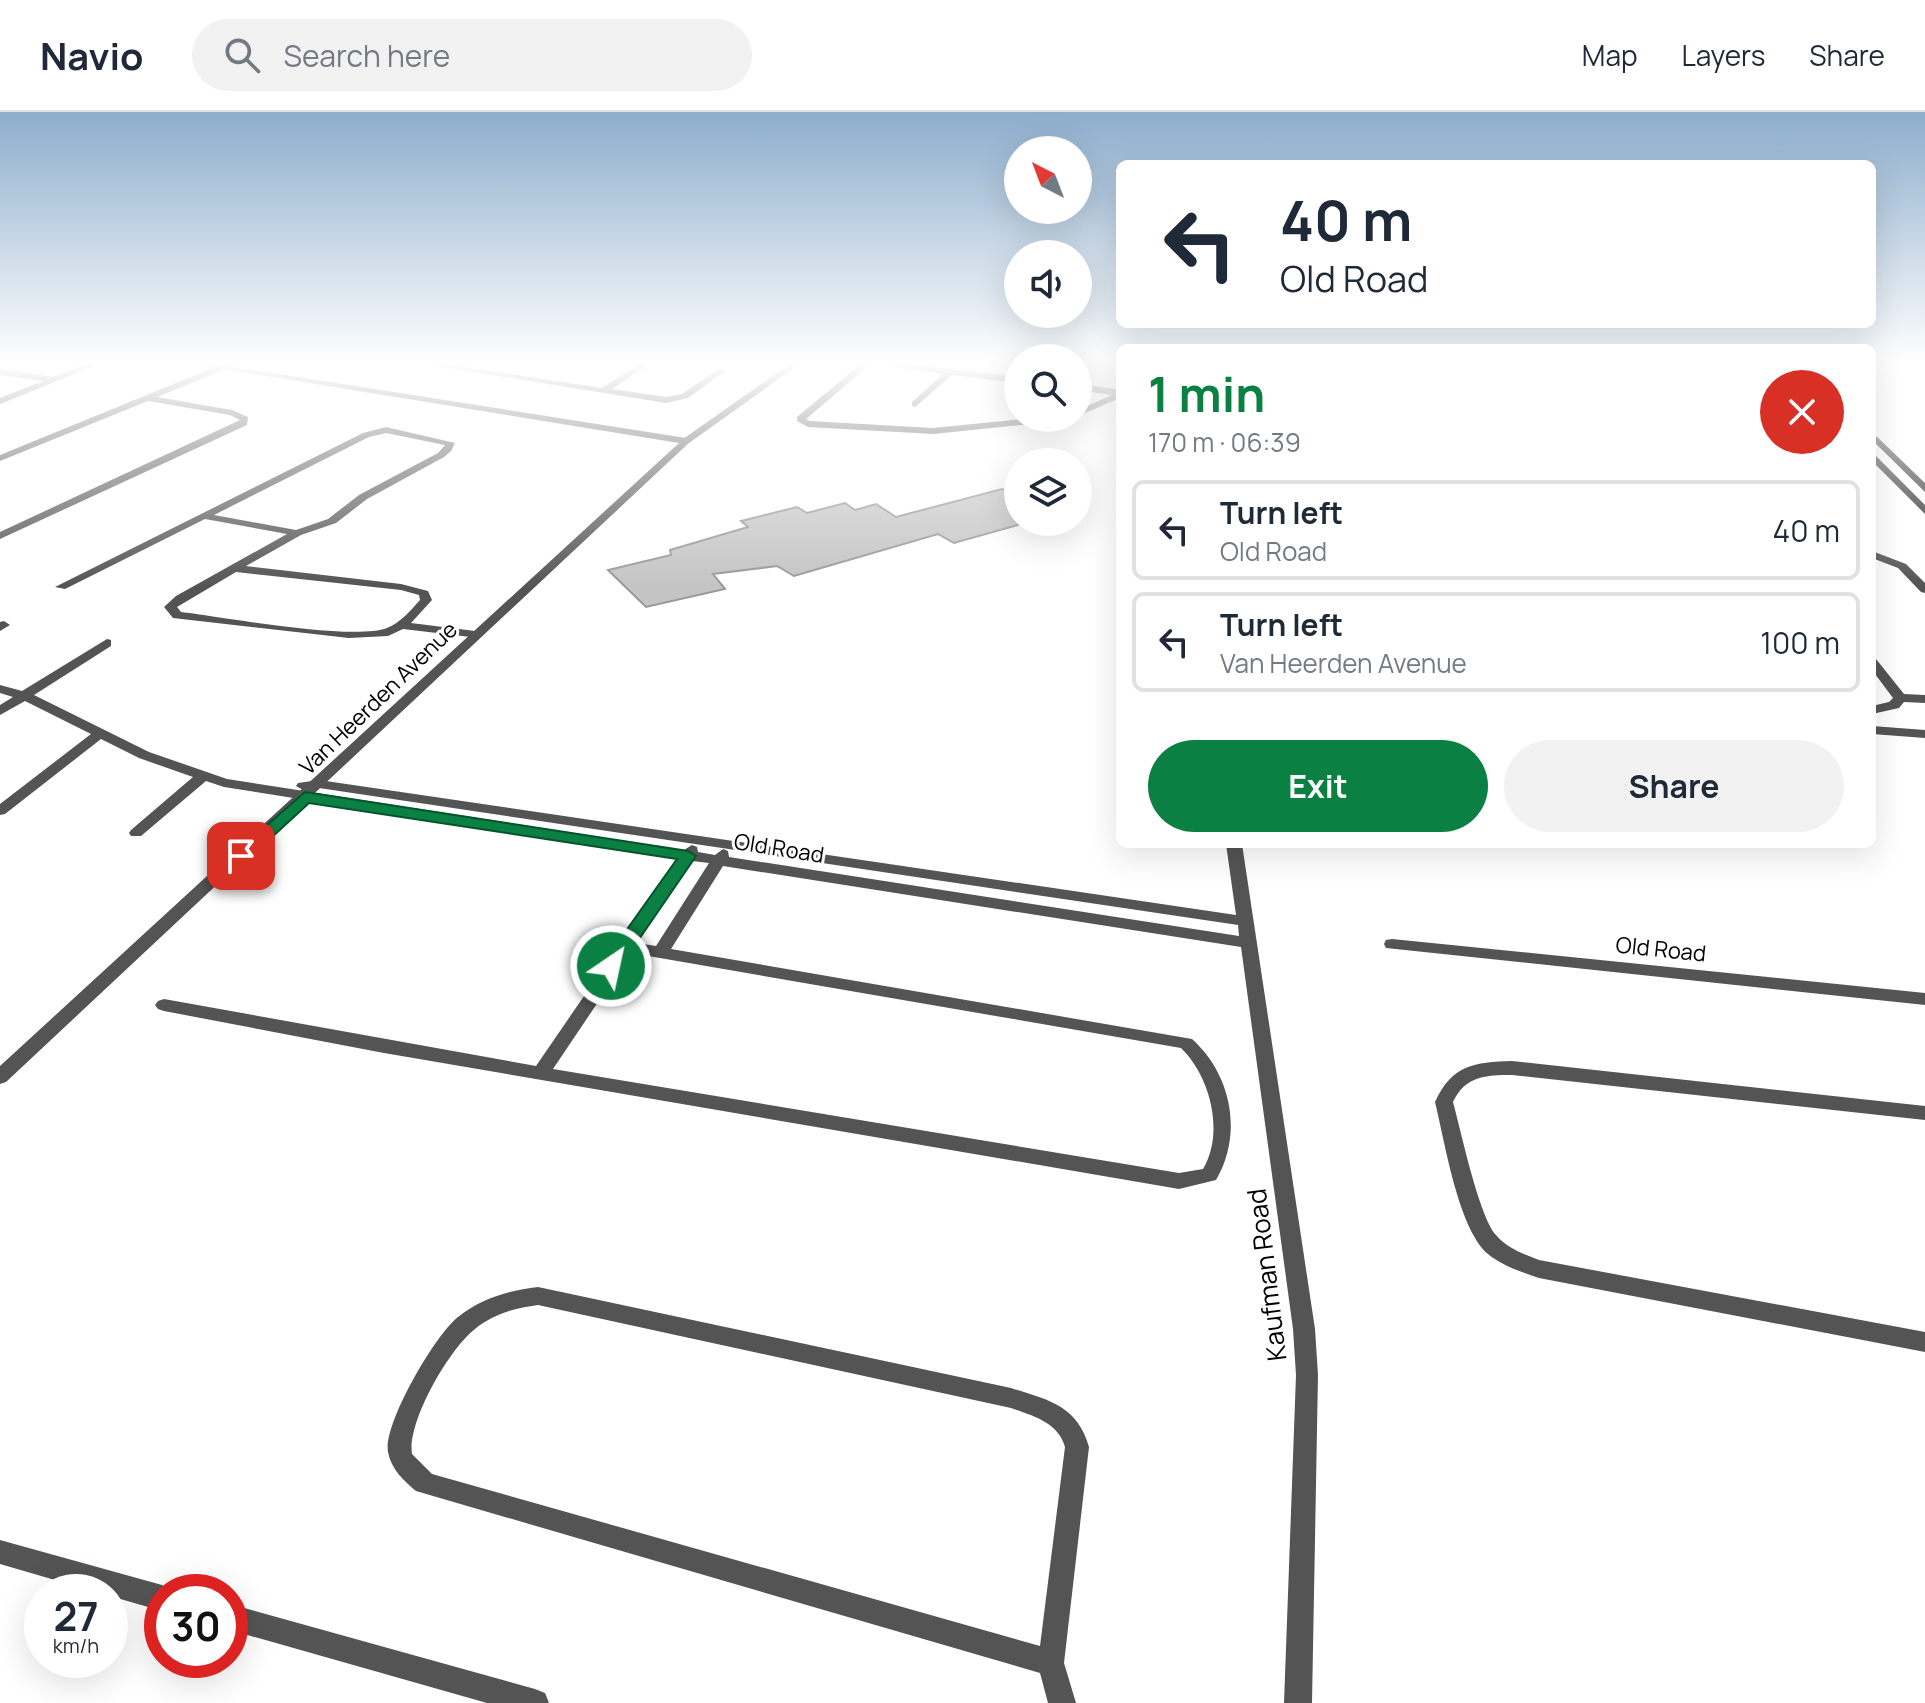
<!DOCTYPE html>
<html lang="en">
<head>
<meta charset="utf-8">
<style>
	body { margin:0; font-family:Manrope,sans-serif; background:#f2f2f3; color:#1f2937; height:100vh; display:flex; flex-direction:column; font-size:30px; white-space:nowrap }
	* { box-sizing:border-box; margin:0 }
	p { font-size:26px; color:#747a83 }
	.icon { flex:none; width:44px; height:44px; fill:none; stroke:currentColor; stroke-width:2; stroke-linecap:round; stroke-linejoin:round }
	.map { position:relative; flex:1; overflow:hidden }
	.panel { position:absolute; left:1116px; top:232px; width:760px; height:504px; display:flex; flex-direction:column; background:#fff; border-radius:12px; box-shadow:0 8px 32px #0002 }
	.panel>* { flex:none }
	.banner { position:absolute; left:1116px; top:48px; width:760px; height:168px; border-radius:12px; box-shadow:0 8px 32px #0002; background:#fff; color:#1f2937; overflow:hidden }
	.needle { width:52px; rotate:318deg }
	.buttons { position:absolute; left:1004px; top:24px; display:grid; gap:16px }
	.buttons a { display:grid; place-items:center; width:88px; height:88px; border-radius:50%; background:#fff; box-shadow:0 8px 32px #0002; font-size:40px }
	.speed { position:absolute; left:24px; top:1462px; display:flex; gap:16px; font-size:40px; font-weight:700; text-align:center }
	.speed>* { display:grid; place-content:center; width:104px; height:104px; border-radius:50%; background:#fff; box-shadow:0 8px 32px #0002; line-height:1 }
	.speed small { font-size:20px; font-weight:400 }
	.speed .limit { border:12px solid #d22; background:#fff; color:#111 }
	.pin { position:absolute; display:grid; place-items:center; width:68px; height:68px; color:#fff; margin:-34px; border-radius:16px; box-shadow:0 4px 12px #0006 }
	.me { position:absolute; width:88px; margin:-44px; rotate:34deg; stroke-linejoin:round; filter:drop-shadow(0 0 6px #0008) }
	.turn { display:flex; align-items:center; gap:28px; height:168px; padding:0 32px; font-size:36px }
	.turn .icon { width:104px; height:104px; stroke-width:2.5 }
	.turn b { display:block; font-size:56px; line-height:68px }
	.round { display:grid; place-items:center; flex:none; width:84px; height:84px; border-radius:42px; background:#f2f2f3 }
	.headline { display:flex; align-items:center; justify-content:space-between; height:136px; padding:0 32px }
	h1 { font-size:48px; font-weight:700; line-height:60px; color:#0b8043 }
	.cta { display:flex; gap:16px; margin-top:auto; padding:16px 32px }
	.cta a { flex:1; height:92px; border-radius:48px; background:#0b8043; color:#fff; font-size:32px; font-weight:700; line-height:92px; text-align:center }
	.cta a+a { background:#f2f2f3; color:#1f2937 }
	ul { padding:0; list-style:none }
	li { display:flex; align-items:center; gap:24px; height:100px; margin:0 16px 12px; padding:0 16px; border:4px solid #e0e1e3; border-radius:12px }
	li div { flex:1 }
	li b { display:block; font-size:30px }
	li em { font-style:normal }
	header { display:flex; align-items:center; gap:48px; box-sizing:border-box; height:112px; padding:0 40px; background:#fff; border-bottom:2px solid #e0e1e3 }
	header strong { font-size:38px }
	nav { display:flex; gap:44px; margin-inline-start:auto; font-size:28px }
	.search { width:560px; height:72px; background:#f2f2f3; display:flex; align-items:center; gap:20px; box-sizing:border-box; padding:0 28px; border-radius:44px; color:#747a83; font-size:30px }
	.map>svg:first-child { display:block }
</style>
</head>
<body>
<header>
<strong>Navio</strong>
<div class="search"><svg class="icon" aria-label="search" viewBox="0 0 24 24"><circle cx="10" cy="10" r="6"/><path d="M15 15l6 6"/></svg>Search here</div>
<nav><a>Map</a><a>Layers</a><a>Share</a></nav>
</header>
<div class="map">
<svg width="1925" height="1591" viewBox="0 0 1925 1591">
	<rect width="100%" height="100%" fill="#fff"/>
	<path fill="#c4c4c4" stroke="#989898" stroke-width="2" d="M1002 377 1018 384V413L954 431 938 422 794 464 777 454 713 462 725 477 646 495 608 458 671 443 670 438 748 415 741 409 797 395 807 401 845 391 855 398 876 392 896 405Z"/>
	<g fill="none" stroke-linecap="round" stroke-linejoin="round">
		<g fill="#545454" fill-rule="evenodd">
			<path d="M89 251H102L0 292V286L43 269 0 263V257L52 265Z"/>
			<path d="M418 251H441L602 276 641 251H651L612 277 666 285 682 282 720 256 727 258 688 286 666 291Z"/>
			<path d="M791 251H801L689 331H683V327Z"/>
			<path d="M862 251H872L806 307 810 309 933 316 1033 306H1065L1060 309 933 322 808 315 797 309V305Z"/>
			<path d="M872 251H900L1018 265V271L952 263 915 295 912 294V290L943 262Z"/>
			<path d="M220 253 223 254V258L157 285 232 298 248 305 247 313 0 427V420L240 308 230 303 148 289 0 349V343Z"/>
			<path d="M1078 272 1116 277 1120 286 1078 304V298L1112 283 1078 278Z"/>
			<path d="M386 315 455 331 451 339 444 345 367 387 336 411 301 423 246 454 401 472 428 479 432 488 411 511 475 519 481 523 479 526 403 517 388 524 349 526 173 506 164 495 176 484 287 422 205 407 65 477 55 475 363 321ZM386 321 445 333 438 341 359 383 328 407 296 418 214 403 369 325ZM236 460 401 478 419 483 420 488C411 498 400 511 387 516 353 529 223 505 181 500L177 495Z"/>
			<path d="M1872 439 1906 452 1925 471V481L1921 480 1898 456 1872 446Z"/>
			<path d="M4 509 10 513 0 519V510Z"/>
			<path d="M107 527 111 528V534L34 583 149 640 227 667 684 738 692 733 697 735 698 740 715 743 723 737 728 739 729 745 1239 824 1238 813 319 676 303 678 296 674 298 671 319 668 1236 803 1226 732H1242L1315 1217 1318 1263 1312 1591H1284L1296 1263 1293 1217 1241 835 723 754 671 837 1192 927C1232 963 1243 1022 1216 1068L1179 1077 384 941 164 899 158 897 155 893 158 889 164 887 536 954 617 836 618 830 622 829 679 747 224 675 206 669 141 724H131L129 721 131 718 193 665 139 646 101 627 5 702 0 703V692L91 622 25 589 0 603V593L13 585 0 581V573L22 579ZM692 749 709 751 656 834 637 831ZM631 841 1181 936C1210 964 1225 1020 1203 1057L1179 1061 553 957Z"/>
			<path d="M1872 546 1876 547 1904 582 1925 583V591L1904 590 1899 596 1872 602V594L1889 590 1893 586 1872 558Z"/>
			<path d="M1872 614 1925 618V626L1872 622Z"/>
			<path d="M1392 827 1925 881V893L1386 836 1384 832 1386 828Z"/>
			<path d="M1512 949 1925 994V1008L1512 963C1486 963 1465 964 1453 990 1461 1019 1479 1104 1496 1123 1507 1136 1523 1142 1539 1148L1925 1220V1240L1539 1166C1522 1160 1502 1154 1488 1142 1458 1116 1445 1030 1435 990 1452 953 1474 950 1512 949Z"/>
			<path d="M538 1175 1011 1276C1048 1288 1077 1293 1089 1335L1064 1551 1076 1591H1048L1040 1561 416 1379C404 1369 391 1357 388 1340 383 1312 435 1223 458 1205 480 1187 510 1178 538 1175ZM538 1193 1011 1296C1033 1304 1058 1310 1065 1335L1040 1534 432 1362 412 1342C407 1310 449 1237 475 1217 493 1202 515 1196 538 1193Z"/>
			<path d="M0 1428 162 1473 172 1480H162V1499L110 1484V1480H96L0 1452Z"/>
			<path d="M230 1492 535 1577 545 1581 549 1591H487L230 1518Z"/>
		</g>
		<path fill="#545454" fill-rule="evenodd" d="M187 251H209L686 326 691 329 6 970 0 972V954L679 331Z"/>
		<g fill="#212121" fill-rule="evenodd">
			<path d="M1872 320 1925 371V380L1872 328Z"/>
			<path d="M1872 340 1925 393V402L1872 349Z"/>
		</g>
	</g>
	<linearGradient id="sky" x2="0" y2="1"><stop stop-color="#8cadcc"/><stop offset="0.53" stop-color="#fff"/><stop offset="1" stop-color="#fff" stop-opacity="0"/></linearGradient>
	<rect width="1925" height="474" fill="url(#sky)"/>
	<path fill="#0b8043" stroke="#07532c" stroke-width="2" d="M305 680 688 739 696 744 618 858 611 860 601 854 677 747 309 691 247 748H235V741Z"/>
	<g text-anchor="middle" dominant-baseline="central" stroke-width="6" stroke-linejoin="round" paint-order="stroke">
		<g font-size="22" fill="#000" stroke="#fff">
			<text transform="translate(378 586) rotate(-44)">Van Heerden Avenue</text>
			<text transform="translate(779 736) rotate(9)">Old Road</text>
			<text transform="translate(1661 837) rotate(6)">Old Road</text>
		</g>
		<g font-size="26" fill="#000" stroke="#fff">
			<text transform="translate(1266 1163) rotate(-97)">Kaufman Road</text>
		</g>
	</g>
</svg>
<div class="buttons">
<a><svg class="needle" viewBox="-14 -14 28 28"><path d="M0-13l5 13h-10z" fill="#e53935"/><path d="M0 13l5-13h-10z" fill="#747a83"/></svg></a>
<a><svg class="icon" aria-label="sound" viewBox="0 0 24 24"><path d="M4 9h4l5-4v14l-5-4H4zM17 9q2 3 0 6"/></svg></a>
<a><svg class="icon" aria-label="search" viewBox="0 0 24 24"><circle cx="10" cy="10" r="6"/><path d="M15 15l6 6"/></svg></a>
<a><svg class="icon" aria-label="layers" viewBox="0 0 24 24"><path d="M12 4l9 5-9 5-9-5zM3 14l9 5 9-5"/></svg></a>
</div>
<div class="speed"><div>27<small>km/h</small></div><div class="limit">30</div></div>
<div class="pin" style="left:241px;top:744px;background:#d93025"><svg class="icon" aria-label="arrive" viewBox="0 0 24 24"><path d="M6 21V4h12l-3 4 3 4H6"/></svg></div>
<svg class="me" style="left:611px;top:854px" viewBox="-20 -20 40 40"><circle r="17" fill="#0b8043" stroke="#fff" stroke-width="3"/><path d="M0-11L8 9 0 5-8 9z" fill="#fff"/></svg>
<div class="banner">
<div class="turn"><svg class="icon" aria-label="left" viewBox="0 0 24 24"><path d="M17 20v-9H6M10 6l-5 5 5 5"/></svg><div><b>40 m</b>Old Road</div></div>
</div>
<section class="panel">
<div class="headline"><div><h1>1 min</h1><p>170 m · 06:39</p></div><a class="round" style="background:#d93025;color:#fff"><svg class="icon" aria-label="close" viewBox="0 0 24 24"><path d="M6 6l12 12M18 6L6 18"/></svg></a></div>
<ul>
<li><svg class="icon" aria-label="left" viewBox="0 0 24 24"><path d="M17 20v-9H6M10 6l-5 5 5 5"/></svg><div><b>Turn left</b><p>Old Road</p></div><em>40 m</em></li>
<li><svg class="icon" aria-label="left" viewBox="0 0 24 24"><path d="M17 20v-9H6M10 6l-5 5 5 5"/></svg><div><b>Turn left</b><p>Van Heerden Avenue</p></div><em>100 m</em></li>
</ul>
<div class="cta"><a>Exit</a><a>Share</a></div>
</section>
</div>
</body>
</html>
